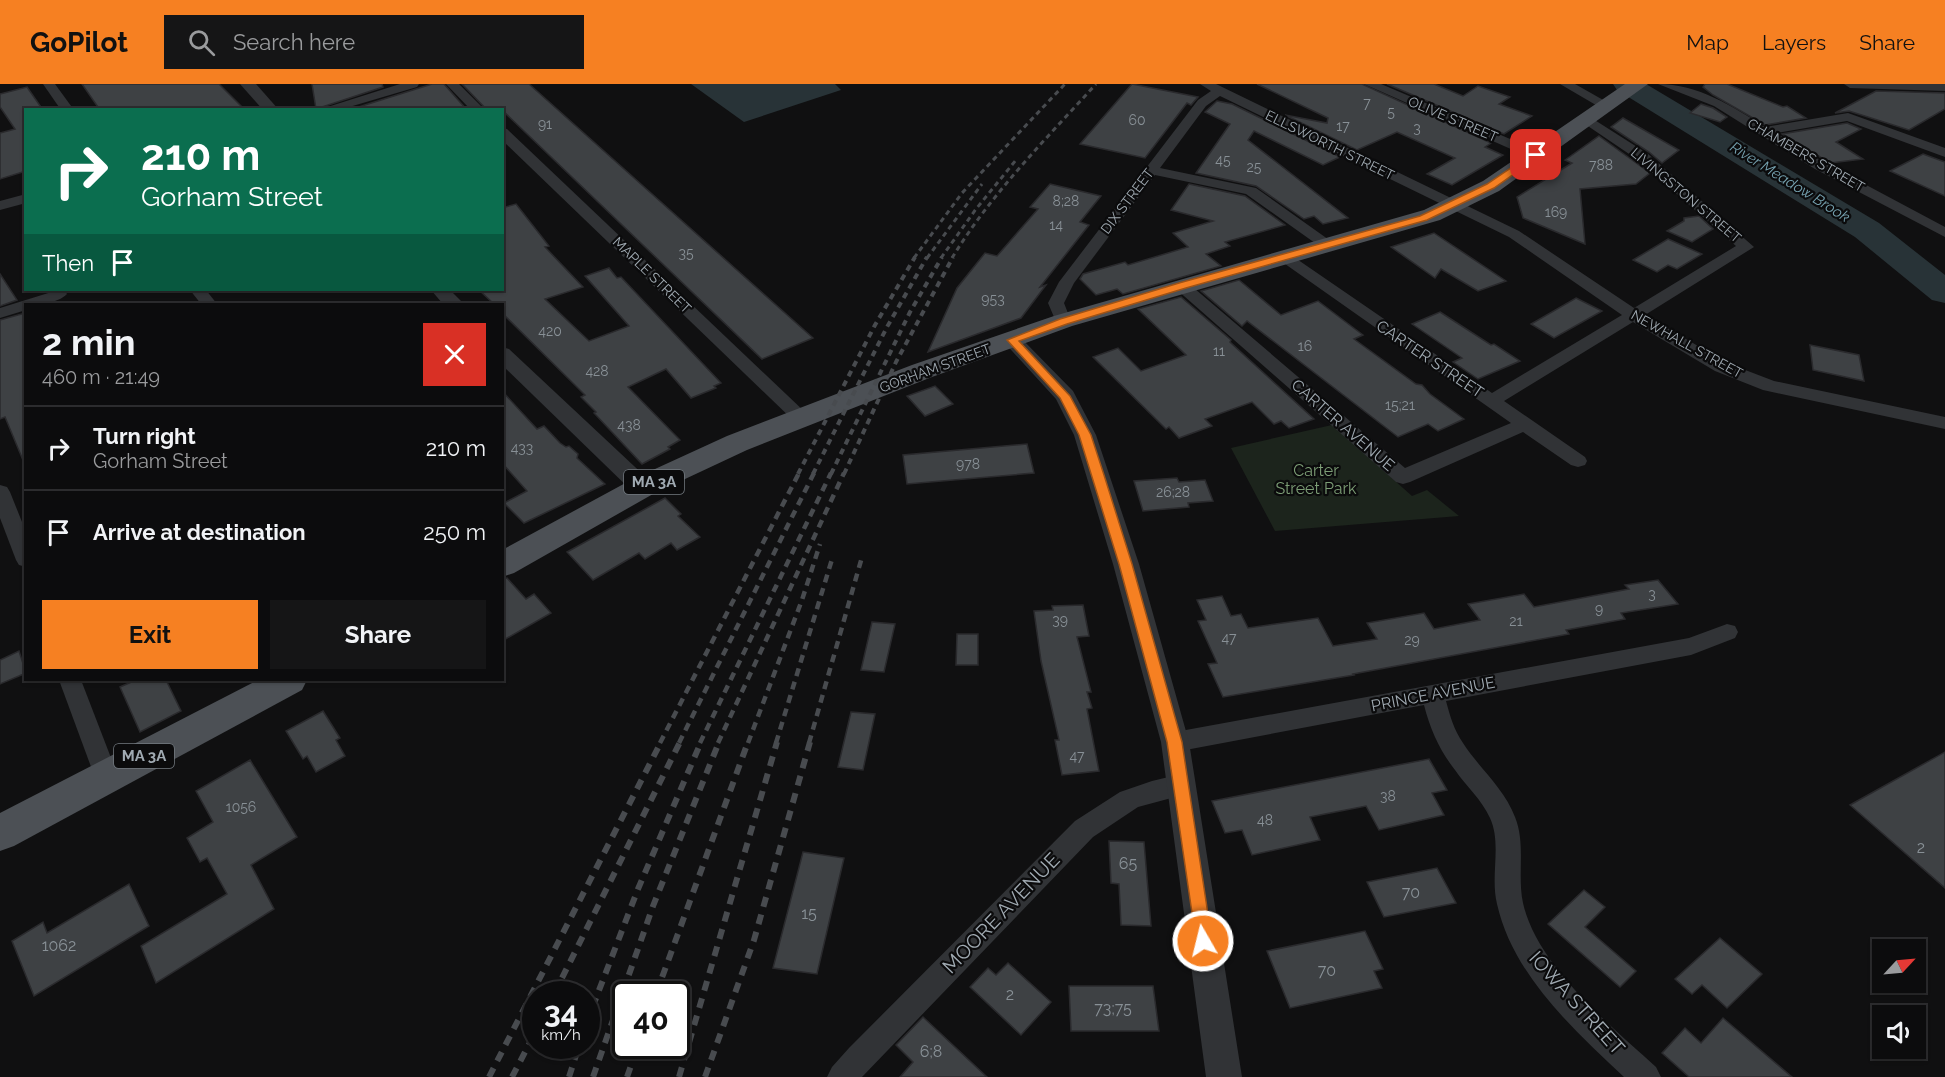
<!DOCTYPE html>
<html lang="en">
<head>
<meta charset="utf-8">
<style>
	body { margin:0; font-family:Raleway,sans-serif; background:#151516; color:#f1f3f6; height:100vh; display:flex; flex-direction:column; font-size:22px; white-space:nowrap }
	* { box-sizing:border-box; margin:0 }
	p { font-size:20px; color:#9a9b9d }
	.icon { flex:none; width:33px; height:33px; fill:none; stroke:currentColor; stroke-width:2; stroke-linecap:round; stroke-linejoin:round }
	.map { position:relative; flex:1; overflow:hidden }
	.drawer { position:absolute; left:24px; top:219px; width:480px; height:378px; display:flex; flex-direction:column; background:#0c0c0d; border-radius:0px; box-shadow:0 2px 4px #0004,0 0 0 2px #2c2c2e }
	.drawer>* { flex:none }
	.banner { position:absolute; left:24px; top:24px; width:480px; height:183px; border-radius:0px; box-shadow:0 2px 4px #0004,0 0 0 2px #2c2c2e; background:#0b6e4f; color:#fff; overflow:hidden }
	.needle { width:39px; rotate:64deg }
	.buttons { position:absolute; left:1872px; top:855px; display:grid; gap:12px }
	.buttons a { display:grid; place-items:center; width:54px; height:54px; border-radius:0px; background:#0c0c0d; box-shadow:0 2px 4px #0004,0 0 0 2px #2c2c2e; font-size:30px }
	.speed { position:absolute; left:522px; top:897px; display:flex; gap:12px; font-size:30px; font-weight:700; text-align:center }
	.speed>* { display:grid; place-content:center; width:78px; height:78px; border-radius:50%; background:#0c0c0d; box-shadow:0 2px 4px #0004,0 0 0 2px #2c2c2e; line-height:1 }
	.speed small { font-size:15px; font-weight:400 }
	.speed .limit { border:3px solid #111; border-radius:9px; background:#fff; color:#111 }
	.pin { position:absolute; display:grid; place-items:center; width:51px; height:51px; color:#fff; margin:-26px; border-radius:12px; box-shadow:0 3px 9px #0006 }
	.me { position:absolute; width:66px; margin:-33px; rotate:352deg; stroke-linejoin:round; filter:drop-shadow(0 0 4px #0008) }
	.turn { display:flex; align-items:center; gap:21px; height:126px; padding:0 18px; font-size:27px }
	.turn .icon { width:78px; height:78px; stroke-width:2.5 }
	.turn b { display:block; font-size:42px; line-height:51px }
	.then { display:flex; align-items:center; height:57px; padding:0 18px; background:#0003; gap:12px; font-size:22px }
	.round { display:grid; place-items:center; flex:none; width:63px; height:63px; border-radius:0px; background:#151516 }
	.headline { display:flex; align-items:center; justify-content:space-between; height:102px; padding:0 18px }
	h1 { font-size:36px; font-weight:700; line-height:45px }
	.button { display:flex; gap:12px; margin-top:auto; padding:12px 18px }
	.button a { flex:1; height:69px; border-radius:0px; background:#f68022; color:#111; font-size:24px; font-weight:700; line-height:69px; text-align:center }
	.button a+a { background:#151516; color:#f1f3f6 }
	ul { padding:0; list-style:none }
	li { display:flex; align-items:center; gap:18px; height:84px; padding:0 18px; border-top:2px solid #2c2c2e }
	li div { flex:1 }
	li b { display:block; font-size:22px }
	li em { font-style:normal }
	header { display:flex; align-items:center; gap:36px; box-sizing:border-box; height:84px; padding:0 30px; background:#f68022; color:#111 }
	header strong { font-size:28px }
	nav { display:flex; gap:33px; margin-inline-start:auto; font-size:21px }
	.search { width:420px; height:54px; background:#151516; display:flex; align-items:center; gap:15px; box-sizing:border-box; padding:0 21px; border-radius:0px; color:#9a9b9d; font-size:22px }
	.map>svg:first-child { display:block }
</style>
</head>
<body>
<header>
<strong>GoPilot</strong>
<div class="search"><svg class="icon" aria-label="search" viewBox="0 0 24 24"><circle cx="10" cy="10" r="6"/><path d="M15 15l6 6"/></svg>Search here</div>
<nav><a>Map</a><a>Layers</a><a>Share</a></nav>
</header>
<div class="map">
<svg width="1945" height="993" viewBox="0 0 1945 993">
	<rect width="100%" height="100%" fill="#101011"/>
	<path fill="#1c241c" d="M1332 341 1412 412 1427 406 1459 432 1275 447 1231 364Z"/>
	<path fill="#283337" d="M691 0H835L841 6 744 38Z"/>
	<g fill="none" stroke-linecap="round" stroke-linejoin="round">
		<path fill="#283337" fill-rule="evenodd" d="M1613 0H1646L1879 139 1945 191V219L1932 216 1855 153 1617 6Z"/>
	</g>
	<g fill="#3e4144" stroke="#2a2a2d" stroke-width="1.5">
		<path d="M82 0H219L245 26H100Z"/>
		<path d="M312 0H382L383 3 316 25Z"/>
		<path d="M432 0H444L467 26H349Z"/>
		<path d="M462 0H529L813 254 762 275 502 26H487Z"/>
		<path d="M1132 0 1198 13 1191 21 1187 19 1145 74 1080 60Z"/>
		<path d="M1257 0H1362L1491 59 1485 63 1503 71 1452 101 1427 90 1455 74 1397 48 1357 66 1285 31 1327 39 1328 34Z"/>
		<path d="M1387 0H1434L1463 12 1478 2 1510 13 1499 20 1532 32 1504 50Z"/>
		<path d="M1705 0H1727L1783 23 1787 22 1806 34 1765 41 1713 11 1703 3Z"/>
		<path d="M27 3 43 26H26V87L0 95V49L15 45 0 23V10Z"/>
		<path d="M1876 7 1945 9V25L1909 46 1849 27 1835 29Z"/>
		<path d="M1217 17 1232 20 1340 73 1323 81 1254 47 1248 56 1348 134 1323 140 1314 132 1304 135 1256 102 1196 89 1230 40 1205 28Z"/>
		<path d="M1701 20 1713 24 1727 33 1720 38 1690 29Z"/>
		<path d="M1623 34 1679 66 1662 79 1649 68 1611 43Z"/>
		<path d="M1847 39 1861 45 1836 58 1863 75 1830 79 1782 50Z"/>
		<path d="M1599 52 1650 89 1636 100 1580 105 1585 160 1523 134 1517 113 1572 79 1565 76Z"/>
		<path d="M1923 70 1945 78V112L1890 87Z"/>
		<path d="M1050 100 1101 112 1080 138 1089 141 1040 203 1046 201 1021 234 928 268 957 204 985 169 997 172 1038 125 1030 123Z"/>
		<path d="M1189 100 1245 112 1285 141 1225 158 1230 162 1206 170 1221 182 1123 210 1117 205 1096 211 1080 195 1083 190 1125 178 1128 181 1188 163 1173 149 1213 137 1171 126Z"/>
		<path d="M516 120 549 162 545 163 583 203 545 215 589 257 629 242 585 192 609 184 617 194 621 193 721 299 714 302 716 304 691 314 666 285 628 303 680 356 668 363 670 365 642 380 594 329 596 328 581 313 585 311 502 229V220H494L479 206H502V124Z"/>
		<path d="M1699 132 1713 145 1692 158 1667 147 1684 137V134Z"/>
		<path d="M1434 149 1506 197 1478 207 1441 185 1435 194 1391 163Z"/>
		<path d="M1668 155 1702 170 1677 185 1668 181 1657 188 1633 176Z"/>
		<path d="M0 190 17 216 0 222Z"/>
		<path d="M1239 196 1281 231 1318 217 1363 251 1354 255 1416 300 1422 301 1430 310 1464 335 1438 347 1428 340 1398 353 1247 237 1242 242 1201 207Z"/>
		<path d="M1181 213 1231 256 1230 258 1314 335 1289 344 1281 337 1274 340 1252 318 1205 335 1212 342 1179 354 1169 343 1166 345 1093 273 1118 264 1141 287 1186 271 1138 225Z"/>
		<path d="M1576 214 1602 227 1554 254 1531 240Z"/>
		<path d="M1440 228 1491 261 1494 260 1520 277 1478 295 1453 278 1462 274 1412 240Z"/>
		<path d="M25 229 26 230 25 381 5 333 0 335V236Z"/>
		<path d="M1810 261 1859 271 1864 297 1813 286Z"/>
		<path d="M935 302 953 320 925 332 907 312Z"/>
		<path d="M502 307 537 345 544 342 560 359 566 363 569 362 578 370 577 374 605 400 524 439 504 419 527 407 502 379Z"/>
		<path d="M1027 360 1034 389 907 400 903 371Z"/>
		<path d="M1177 394 1179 398 1205 396 1213 417 1188 419 1189 423 1143 427 1134 397Z"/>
		<path d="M665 414 681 430 678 432 700 453 677 466 671 459 645 475 639 469 593 496 567 468Z"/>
		<path d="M507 494 526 515 534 510 551 529 502 557V495Z"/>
		<path d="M1658 496 1678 520 1621 529 1625 535 1566 546 1569 550 1353 590 1354 591 1223 613 1208 580 1217 579 1198 537 1206 536 1197 516 1222 512 1231 532 1241 530 1248 544 1318 534 1333 562 1377 555 1367 539 1424 529 1434 545 1480 536 1468 520 1524 510 1534 523 1629 505 1625 501Z"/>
		<path d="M1083 521 1089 552 1077 553 1091 608H1087L1092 624 1087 625 1099 687 1062 691 1055 656H1059L1041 577 1034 527 1053 526 1052 522Z"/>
		<path d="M872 538 895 540 884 588 861 586Z"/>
		<path d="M957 550H978V581H956Z"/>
		<path d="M19 567 26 589 0 600V576Z"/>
		<path d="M136 596H166L181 627 140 648 120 603Z"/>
		<path d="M323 627 340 654 336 656 345 672 316 688 307 672 303 675 286 647Z"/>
		<path d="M851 628 875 630 863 686 838 683Z"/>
		<path d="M1945 668V804L1850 721Z"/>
		<path d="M1429 675 1447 706 1432 709 1444 731 1379 746 1366 722 1325 730 1310 733 1320 756 1252 771 1242 746 1225 749 1212 717Z"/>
		<path d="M250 676 297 753 251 781 274 825 156 899 141 862 227 810 207 774 200 778 187 754 213 738 196 707Z"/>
		<path d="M1109 757 1144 758 1151 842 1121 841 1119 800 1111 799Z"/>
		<path d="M803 768 844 774 817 890 773 884Z"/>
		<path d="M1437 784 1456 819 1384 833 1367 798Z"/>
		<path d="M129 800 149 842 34 912 12 857 43 838 47 849Z"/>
		<path d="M1584 806 1605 823 1585 843 1636 887 1620 903 1548 840Z"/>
		<path d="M1365 847 1383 885 1374 887 1382 904 1290 924 1267 867Z"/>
		<path d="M1720 854 1762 890 1727 924 1702 901 1692 910 1675 895Z"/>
		<path d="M1008 879 1051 918 1021 951 970 903 988 884 996 891Z"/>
		<path d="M1069 902H1153L1159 947H1071Z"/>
		<path d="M923 933 987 993H900L913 978 896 961Z"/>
		<path d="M1723 934 1792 993H1689L1662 969 1685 944 1701 959Z"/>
	</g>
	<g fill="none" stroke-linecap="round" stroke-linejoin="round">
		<g fill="#313336" fill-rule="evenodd">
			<path d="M43 0H55L74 26H61Z"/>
			<path d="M400 0H419L417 3 339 26H318Z"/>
			<path d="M446 0H459L485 26H471Z"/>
			<path d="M1200 0H1216L1519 147 1634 224 1736 162 1638 76 1579 36 1585 32 1590 33 1648 70 1754 163 1645 231 1727 279 1774 297 1945 333V345L1763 306 1715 287 1633 238 1504 317 1585 373 1587 377 1585 381 1578 383 1571 381 1523 348 1410 398 1403 400 1396 398 1176 205 1174 202 1176 199H1188L1405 384 1511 339 1278 175 1275 172 1278 169H1288L1492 309 1622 231 1509 153 1220 12 1206 22 1160 84 1256 104 1332 158 1335 161 1332 164H1322L1246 110 1155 91 1074 199 1064 219 1071 237 1063 242 1057 240 1048 219 1059 198 1198 16 1211 7Z"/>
			<path d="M1364 0H1381L1541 68 1543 71 1536 75 1531 74Z"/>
			<path d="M1560 0H1575L1612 21 1606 25 1601 24Z"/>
			<path d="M1658 0C1698 0 1732 22 1765 43L1848 29 1945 64V73L1847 37 1776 49 1825 79 1945 143V153L1815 85 1714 22Z"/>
			<path d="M1844 0H1945V7L1850 4Z"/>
			<path d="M502 44 507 45 807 330 810 334 807 338H795L502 56Z"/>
			<path d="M26 110V119L0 126V117Z"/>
			<path d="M58 206 65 207 67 210C57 220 39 220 26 220V226L0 234V224Z"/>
			<path d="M190 206H206L217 220H201Z"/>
			<path d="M0 401 7 403 10 408 26 448V483L19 481 16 476 0 434Z"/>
			<path d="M1727 540 1735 542 1738 548 1735 554 1691 571 1446 617C1450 632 1454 646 1463 659 1479 684 1504 704 1515 733 1526 760 1517 791 1523 819 1537 882 1610 941 1656 983L1661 993H1624C1573 945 1513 891 1497 820 1490 792 1502 760 1490 734 1482 716 1466 702 1455 686 1440 667 1430 645 1424 621L1175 668 1167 665 1163 658 1167 651 1175 648 1689 554Z"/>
			<path d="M59 596H81L118 692 115 699 106 703 97 699Z"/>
			<path d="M1181 690 1190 693 1193 701 1190 709 1138 723 1093 753 862 993H827L832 983 849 964 1075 737 1120 708 1152 697Z"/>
		</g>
		<g fill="#313336" fill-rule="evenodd">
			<path d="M240 0H256L279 26H263Z"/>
			<path d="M431 206H450L464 220H443Z"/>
			<path d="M1012 250 1019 252 1073 307 1096 351 1139 480 1189 658 1242 993H1206L1161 658 1113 480 1074 351 1056 315 1002 256 1005 252Z"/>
			<path d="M502 263 509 265 650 397 654 403 650 409 642 411 634 409 502 281Z"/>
		</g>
		<g fill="#4c5055" fill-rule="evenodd">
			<path d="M1625 0H1648L1499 107 1440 136 1072 242 932 293 747 366 653 410 514 489 502 493V466L631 396 727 352 912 281 1054 232 1424 126 1483 97Z"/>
			<path d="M258 596H307L302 606 14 762 0 767V729Z"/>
		</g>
		<g stroke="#484b4f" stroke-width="3" stroke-dasharray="5 4" stroke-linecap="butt">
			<path d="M914 174 962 109 1065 0"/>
			<path d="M927 174 982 100"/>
			<path d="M941 174 976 125 1016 76"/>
			<path d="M952 174C991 110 1045 56 1096 0"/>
		</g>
		<g stroke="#484b4f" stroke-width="4" stroke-dasharray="6 5" stroke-linecap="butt">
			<path d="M798 390 875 241 915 173"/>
			<path d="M813 390 887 243 927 173"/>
			<path d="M831 390 910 228 942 173"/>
			<path d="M844 390 896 278 953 173"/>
		</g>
		<g stroke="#484b4f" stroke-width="4.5" stroke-dasharray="8 6" stroke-linecap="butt">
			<path d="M660 659 799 389"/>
			<path d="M679 659 814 389"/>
			<path d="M700 659 831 389"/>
			<path d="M718 659 844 389"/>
			<path d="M748 659 802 516 820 460"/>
			<path d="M776 659 833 472"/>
			<path d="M809 659 862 473"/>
		</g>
		<g stroke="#484b4f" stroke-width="6" stroke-dasharray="10 8" stroke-linecap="butt">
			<path d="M554 910 680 658"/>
			<path d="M656 910 748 658"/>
			<path d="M586 940 638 805 701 658"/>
			<path d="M489 993 661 658"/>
			<path d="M512 993 536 947"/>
			<path d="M569 993 579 962"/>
			<path d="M593 993 653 822 719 658"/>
			<path d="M627 993 638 962"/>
			<path d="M679 993 777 658"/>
			<path d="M705 993 754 856 810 658"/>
		</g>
	</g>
	<path fill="#f68022" stroke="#a05316" stroke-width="1.5" d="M1533 69 1541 71 1494 104 1427 136 1186 204 1067 240 1019 257 1070 312 1091 351 1104 391 1132 480 1182 658 1212 857 1210 863 1203 865 1197 863 1167 658 1119 480 1079 351 1060 314 1007 256 1060 235 1179 199 1420 132 1487 100Z"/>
	<g text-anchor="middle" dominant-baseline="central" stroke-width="4.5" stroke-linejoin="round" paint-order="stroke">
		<g font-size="14" fill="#889096">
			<text x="1367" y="19">7</text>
			<text x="1391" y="28">5</text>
			<text x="1137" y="36">60</text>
			<text x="545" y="40">91</text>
			<text x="1343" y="42">17</text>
			<text x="1417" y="44">3</text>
			<text x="1223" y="76">45</text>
			<text x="1601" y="81">788</text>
			<text x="1254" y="83">25</text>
			<text x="1066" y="117">8;28</text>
			<text x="1556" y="128">169</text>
			<text x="1056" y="141">14</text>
			<text x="686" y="169">35</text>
			<text x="993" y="215">953</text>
			<text x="550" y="247">420</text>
			<text x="1305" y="262">16</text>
			<text x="1219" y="267">11</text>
			<text x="597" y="287">428</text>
			<text x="1400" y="321">15;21</text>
			<text x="629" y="341">438</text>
			<text x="522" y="364">433</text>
			<text x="968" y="380">978</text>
			<text x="1173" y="408">26;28</text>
			<text x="1652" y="510">3</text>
			<text x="1599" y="525">9</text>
			<text x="1060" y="536">39</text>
			<text x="1516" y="537">21</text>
			<text x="1229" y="554">47</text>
			<text x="1412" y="556">29</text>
			<text x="1077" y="672">47</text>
			<text x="1388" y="712">38</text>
			<text x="241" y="723">1056</text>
			<text x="1265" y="736">48</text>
		</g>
		<g font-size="14" fill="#a0aab2" stroke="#0b0b0c">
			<text transform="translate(1453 35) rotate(23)">OLIVE STREET</text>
			<text transform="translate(1330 61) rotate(26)">ELLSWORTH STREET</text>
			<text transform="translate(1806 71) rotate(30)">CHAMBERS STREET</text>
			<text transform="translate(1686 111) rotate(40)">LIVINGSTON STREET</text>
			<text transform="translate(1127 117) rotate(-53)">DIX STREET</text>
			<text transform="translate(652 191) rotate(44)">MAPLE STREET</text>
			<text transform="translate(1687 260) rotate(29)">NEWHALL STREET</text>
			<text transform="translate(935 284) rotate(-20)">GORHAM STREET</text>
		</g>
		<g font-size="15" font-style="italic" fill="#75a1af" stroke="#0b0b0c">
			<text transform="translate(1790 98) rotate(32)">River Meadow Brook</text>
		</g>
		<g fill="#0b0b0c" stroke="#737a80" stroke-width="1.5">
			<rect x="624" y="386" width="60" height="24" rx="4.5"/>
			<rect x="114" y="660" width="60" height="24" rx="4.5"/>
		</g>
		<g font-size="15" font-weight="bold" fill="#a0aab2">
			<text x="654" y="398">MA 3A</text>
			<text x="144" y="672">MA 3A</text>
		</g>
		<g font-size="16" fill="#a0aab2" stroke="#0b0b0c">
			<text transform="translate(1430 275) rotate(34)">CARTER STREET</text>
			<text transform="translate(1343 341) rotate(41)">CARTER AVENUE</text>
			<text transform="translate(1433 610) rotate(-11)">PRINCE AVENUE</text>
		</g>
		<g font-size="16" fill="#7d9e76" stroke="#0b0b0c">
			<text x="1316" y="386">Carter<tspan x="1316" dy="18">Street Park</tspan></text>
		</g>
		<g font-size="16" fill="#889096">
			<text x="1921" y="763">2</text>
			<text x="1128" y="779">65</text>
			<text x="1411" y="808">70</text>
			<text x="809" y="829">15</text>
			<text x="59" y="861">1062</text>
			<text x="1327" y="886">70</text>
			<text x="1010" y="910">2</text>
			<text x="1113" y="924">73;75</text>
			<text x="931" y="967">6;8</text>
		</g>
		<g font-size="20" fill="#a0aab2" stroke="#0b0b0c">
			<text transform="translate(1001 829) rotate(-46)">MOORE AVENUE</text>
			<text transform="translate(1577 919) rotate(48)">IOWA STREET</text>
		</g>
	</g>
</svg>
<div class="buttons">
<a><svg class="needle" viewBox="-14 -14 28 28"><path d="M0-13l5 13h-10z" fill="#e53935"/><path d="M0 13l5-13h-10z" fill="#9a9b9d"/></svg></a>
<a><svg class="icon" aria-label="sound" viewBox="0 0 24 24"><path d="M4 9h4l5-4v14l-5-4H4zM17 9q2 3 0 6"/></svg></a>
</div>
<div class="speed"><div>34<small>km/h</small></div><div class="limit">40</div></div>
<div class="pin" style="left:1536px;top:71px;background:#d93025"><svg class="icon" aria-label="arrive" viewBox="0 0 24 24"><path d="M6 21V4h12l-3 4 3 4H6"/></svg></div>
<svg class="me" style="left:1203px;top:857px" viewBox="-20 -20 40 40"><circle r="17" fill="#f68022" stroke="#fff" stroke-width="3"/><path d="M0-11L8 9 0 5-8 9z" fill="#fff"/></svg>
<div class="banner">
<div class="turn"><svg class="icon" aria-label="right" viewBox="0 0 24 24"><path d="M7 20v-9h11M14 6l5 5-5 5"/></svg><div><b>210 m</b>Gorham Street</div></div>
<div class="then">Then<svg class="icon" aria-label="arrive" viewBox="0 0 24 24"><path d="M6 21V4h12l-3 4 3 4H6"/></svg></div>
</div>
<section class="drawer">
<div class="headline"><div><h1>2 min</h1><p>460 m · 21:49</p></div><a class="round" style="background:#d93025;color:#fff"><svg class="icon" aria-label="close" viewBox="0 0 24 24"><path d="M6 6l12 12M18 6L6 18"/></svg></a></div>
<ul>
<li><svg class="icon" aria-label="right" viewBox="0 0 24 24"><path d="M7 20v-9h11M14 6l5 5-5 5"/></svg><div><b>Turn right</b><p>Gorham Street</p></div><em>210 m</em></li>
<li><svg class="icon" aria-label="arrive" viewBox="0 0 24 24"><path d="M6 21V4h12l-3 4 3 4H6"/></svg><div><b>Arrive at destination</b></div><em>250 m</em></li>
</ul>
<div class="button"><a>Exit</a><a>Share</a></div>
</section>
</div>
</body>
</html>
